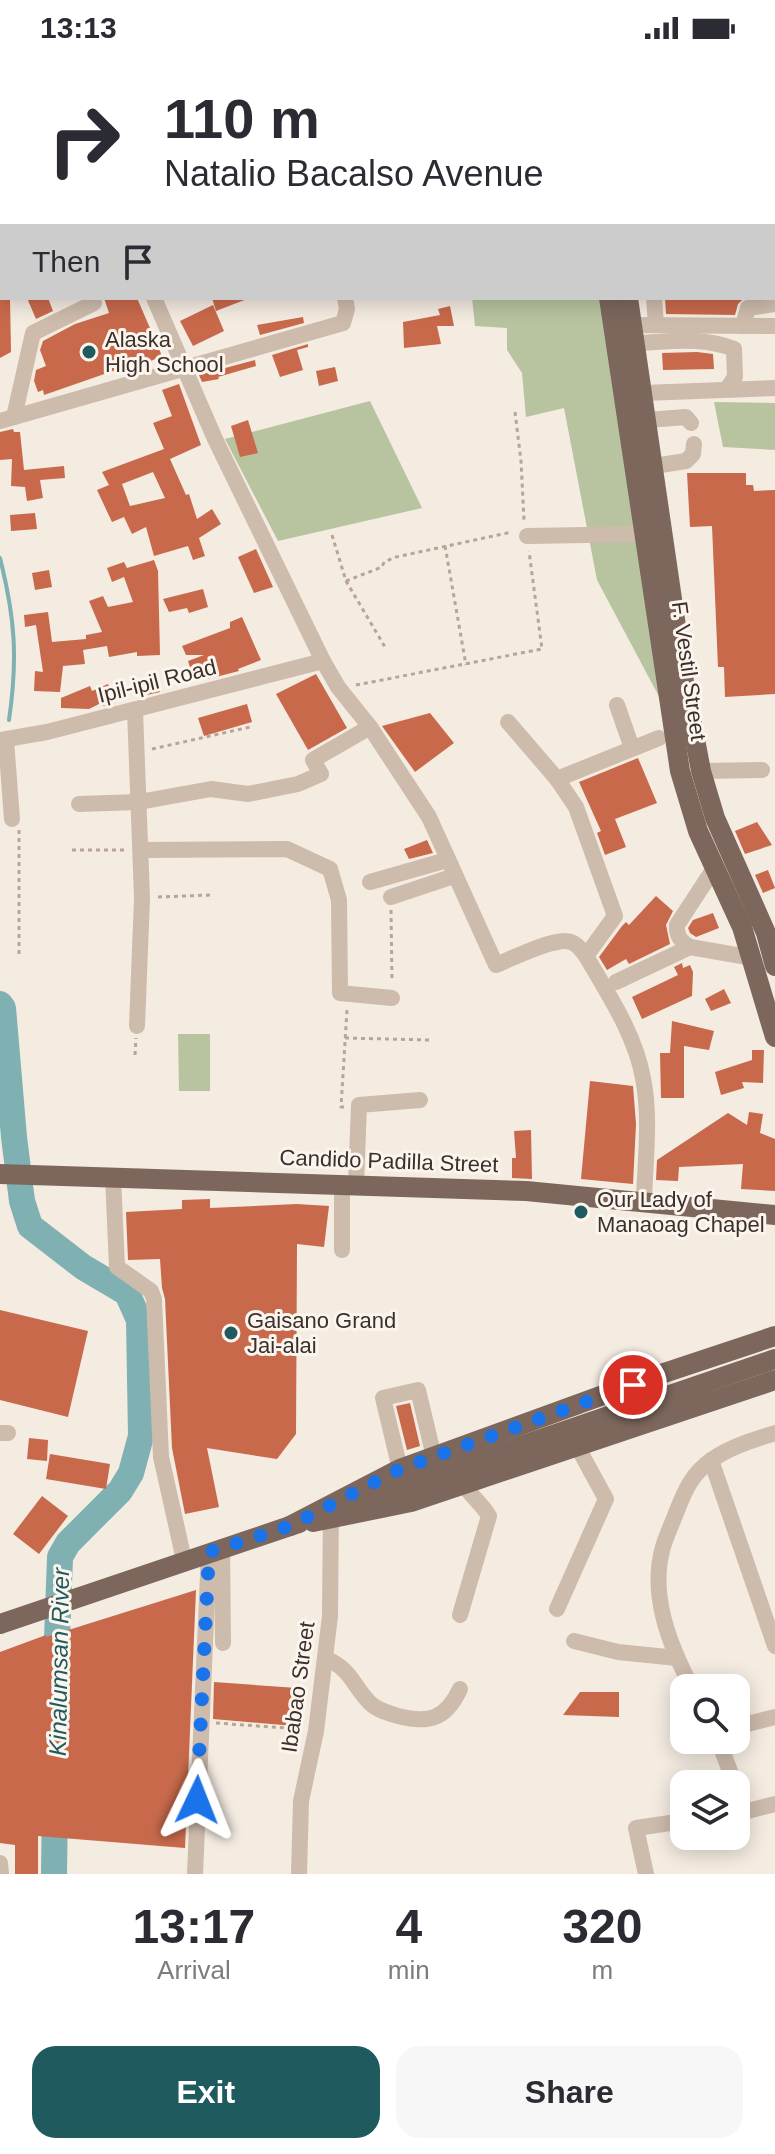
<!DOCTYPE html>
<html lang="en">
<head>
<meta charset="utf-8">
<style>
	body { margin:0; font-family:Arial,sans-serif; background:#f7f7f7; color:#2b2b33; height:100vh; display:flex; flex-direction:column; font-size:30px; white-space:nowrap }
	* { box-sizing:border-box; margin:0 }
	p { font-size:26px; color:#7c7c81 }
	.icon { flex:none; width:44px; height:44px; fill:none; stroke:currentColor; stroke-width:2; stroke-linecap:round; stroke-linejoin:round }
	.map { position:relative; height:1818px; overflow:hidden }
	.sheet { display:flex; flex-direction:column; background:#fff; flex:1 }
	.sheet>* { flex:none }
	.guide { position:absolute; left:0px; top:0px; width:776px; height:244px; box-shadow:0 4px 20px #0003; background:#fff; color:#2b2b33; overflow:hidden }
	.tools { position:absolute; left:670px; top:1618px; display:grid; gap:16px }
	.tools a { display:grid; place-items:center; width:80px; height:80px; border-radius:16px; background:#fff; box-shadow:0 4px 20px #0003; font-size:40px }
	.pin { position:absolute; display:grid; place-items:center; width:68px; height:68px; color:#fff; margin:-34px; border:4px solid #fff; border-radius:50%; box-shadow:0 2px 8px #0007 }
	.me { position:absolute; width:88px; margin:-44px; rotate:2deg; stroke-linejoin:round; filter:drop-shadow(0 0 6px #0008) }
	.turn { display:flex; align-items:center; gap:28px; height:168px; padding:0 32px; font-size:36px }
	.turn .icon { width:104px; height:104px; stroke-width:2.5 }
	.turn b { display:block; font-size:56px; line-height:68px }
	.then { display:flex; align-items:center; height:76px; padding:0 32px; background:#0003; gap:16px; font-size:30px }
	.eta { display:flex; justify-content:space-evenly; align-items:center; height:136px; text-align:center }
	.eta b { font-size:48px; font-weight:800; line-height:56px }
	.action { display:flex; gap:16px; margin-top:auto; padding:16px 32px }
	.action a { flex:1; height:92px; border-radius:24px; background:#1f5a5e; color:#fff; font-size:32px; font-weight:800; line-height:92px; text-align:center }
	.action a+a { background:#f7f7f7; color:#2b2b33 }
	.status { display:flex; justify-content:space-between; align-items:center; height:56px; padding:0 40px; background:#fff; direction:ltr }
	.status svg { height:22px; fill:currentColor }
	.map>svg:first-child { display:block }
</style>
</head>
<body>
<div class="status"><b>13:13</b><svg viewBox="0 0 49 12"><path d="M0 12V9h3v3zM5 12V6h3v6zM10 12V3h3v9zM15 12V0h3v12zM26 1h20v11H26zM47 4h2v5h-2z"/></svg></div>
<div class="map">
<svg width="775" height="1818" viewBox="0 0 775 1818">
	<rect width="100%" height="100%" fill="#f4ebe1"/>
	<g fill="#b8c4a0">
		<path d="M472 242H600L663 648 597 524 564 352 526 361 522 317 507 294V272L475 270Z"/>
		<path d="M370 345 422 452 278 485 225 383Z"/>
		<path d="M714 346 775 347V394L723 391Z"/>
		<path d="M178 978H210V1035H179Z"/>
	</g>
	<path fill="#7fb0b2" d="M367 0H770L367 2Z"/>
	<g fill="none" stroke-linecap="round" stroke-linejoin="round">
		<path stroke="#7fb0b2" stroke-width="4" d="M0 502C15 562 18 602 9 664"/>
		<g stroke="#7fb0b2" stroke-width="26">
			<path d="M0 948 3 952 14 1081 22 1145 30 1170 83 1211 127 1237 139 1264 141 1380 131 1417 120 1435 68 1487 60 1501 56 1610"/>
			<path d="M54 1818 55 1746"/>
		</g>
	</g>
	<g fill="#c8694b" fill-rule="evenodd">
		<path d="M0 240 10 242 11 296 0 302Z"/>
		<path d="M27 242H48L53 255 36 263Z"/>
		<path d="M104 242H137L162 300 137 311 136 307 44 339 43 334 38 336 34 325 36 314 46 310 40 294 43 285 75 268 109 257Z"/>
		<path d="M212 242H247V243L216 255Z"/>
		<path d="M665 242H744L738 248 735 259 666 258Z"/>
		<path d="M213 249 224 275 193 290 180 265Z"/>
		<path d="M450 250 454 270H437L441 288 404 292 403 266 440 259 438 253Z"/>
		<path d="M303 261 304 267 260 279 257 269Z"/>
		<path d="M308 288V291L297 294 303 314 280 321 272 299Z"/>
		<path d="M697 296 713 298 714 313 663 314 662 297Z"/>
		<path d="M255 304 256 310 218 321 219 323 202 326 199 319Z"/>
		<path d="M335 311 338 325 319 330 316 315Z"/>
		<path d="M179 328 201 389 170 403 186 439 189 438 197 463 212 453 221 468 199 482 205 500 193 504 188 490 154 500 146 471 132 478 124 461 112 466 97 434 109 429 102 416 164 393 153 367 172 360 162 334ZM153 416 165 442 130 450 122 428Z"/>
		<path d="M248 364 258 397 240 401 231 370Z"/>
		<path d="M13 373 14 376H20L24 414 64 410 65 422 40 424 43 442 27 445 25 431 11 430 12 403 0 404V376Z"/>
		<path d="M687 417H746V429H753L754 435 775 434V638L725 641 724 611H718L712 470 690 471Z"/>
		<path d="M35 457 37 473 11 475 10 459Z"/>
		<path d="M256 493 273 531 254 537 238 501Z"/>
		<path d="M154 504 158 515 160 599 137 600V596L109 601 107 590 83 594 85 608 63 610 60 636 34 635 35 615 43 616 36 569 25 571 24 559 48 556 52 586 86 583V579L102 576 89 545 103 540 108 551 133 546 124 521 112 526 107 512 124 506 127 512Z"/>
		<path d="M49 514 52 531 35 534 32 517Z"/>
		<path d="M203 533 208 551 189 557 187 552 169 556 163 543Z"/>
		<path d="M242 561 261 604 238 613 239 615 208 623 206 619 194 624 188 605 204 599H186L182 590 230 572V566Z"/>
		<path d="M316 618 347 672 308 694 276 638Z"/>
		<path d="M154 619 160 636 142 640 136 625Z"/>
		<path d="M108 628 116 646 103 650 101 647 89 653 61 652V642L90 630 92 635Z"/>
		<path d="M247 648 252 666 204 680 198 662Z"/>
		<path d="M430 657 454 687 415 716 382 670Z"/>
		<path d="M638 702 657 747 615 763 626 791 605 799 597 777 601 775 579 726Z"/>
		<path d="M757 766 772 789 745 798 735 775Z"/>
		<path d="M427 784 433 797 409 803 404 793Z"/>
		<path d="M768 814 775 832 763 837 755 819Z"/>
		<path d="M656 840 673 855 666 869 670 888 629 908 626 903 607 914 599 901 622 870 626 866 629 869Z"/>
		<path d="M713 857 719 872 696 881 690 877 688 872 693 864Z"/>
		<path d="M682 907 683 912 690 909 693 916 692 940 642 963 632 941 678 919 674 911Z"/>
		<path d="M724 933 731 947 711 955 705 943Z"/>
		<path d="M672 965 714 975 709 994 684 990V1042H661L660 997H670Z"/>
		<path d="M752 994H764L763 1027 742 1026 744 1032 721 1039 715 1016 752 1004Z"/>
		<path d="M590 1025 633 1030 636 1068 633 1128 581 1123Z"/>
		<path d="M749 1056 763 1058 760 1077 775 1083V1135L741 1133 743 1108 679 1111 678 1125 656 1124 657 1104 728 1057 747 1069Z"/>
		<path d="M531 1074 532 1123 512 1122V1102H516L514 1075Z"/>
		<path d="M210 1143V1152L297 1148 329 1150 324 1191 297 1188 296 1378 277 1403 207 1392 219 1451 185 1458 172 1392 165 1243 162 1232 160 1203 128 1204 126 1156 182 1153V1144Z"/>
		<path d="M0 1254 88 1275 68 1361 0 1344Z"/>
		<path d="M410 1347 420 1390 407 1394 396 1350Z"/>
		<path d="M29 1382 48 1384 47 1405 27 1403Z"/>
		<path d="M50 1398 110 1408 106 1433 46 1423Z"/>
		<path d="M42 1440 68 1460 39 1498 13 1478Z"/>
		<path d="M196 1534 185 1792 38 1780V1818H15V1789L0 1787V1596L46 1579V1581Z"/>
		<path d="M214 1626 297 1632 294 1670 213 1663Z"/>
		<path d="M580 1636H619V1661L563 1659Z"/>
	</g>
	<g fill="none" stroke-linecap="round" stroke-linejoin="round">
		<g stroke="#b9a596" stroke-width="3" stroke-dasharray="4 4" stroke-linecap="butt">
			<path d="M0 210 2 215"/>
			<path d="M0 218H2"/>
			<path d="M515 356 521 405 524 464"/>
			<path d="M332 479 346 525 385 591"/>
			<path d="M445 490 466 609"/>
			<path d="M346 525 382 511 384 506 396 501 512 476"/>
			<path d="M356 629 542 593 529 495"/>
			<path d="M152 693 250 671"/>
			<path d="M72 794H125"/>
			<path d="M158 841 212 839"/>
			<path d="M391 854 392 926"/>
			<path d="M19 898V774"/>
			<path d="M345 982 430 984"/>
			<path d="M135 999 136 982"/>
			<path d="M344 1051H341L347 954"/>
			<path d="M216 1667 300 1673"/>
		</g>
		<g stroke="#cdbbac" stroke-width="16">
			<path d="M774 5 775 4"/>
			<path d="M774 76 775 75"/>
			<path d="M774 222H775"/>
			<path d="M154 242 215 383 323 605 338 631 370 671 429 761 496 909C513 902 547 885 565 885 575 885 580 892 586 900 608 938 635 978 643 1022 651 1062 645 1105 644 1145"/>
			<path d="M654 242 656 269"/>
			<path d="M632 269 775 270"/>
			<path d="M743 270 748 252 775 248"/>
			<path d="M635 287C668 286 702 280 734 293L735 321 727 333"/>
			<path d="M643 337 775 332"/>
			<path d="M14 361 33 277 94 247"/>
			<path d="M647 364 686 361 691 367"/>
			<path d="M0 365 343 267 347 253 345 242"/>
			<path d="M654 410 686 405 693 398 694 388"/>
			<path d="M527 480 644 478"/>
			<path d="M617 649 632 692"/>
			<path d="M135 654 142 842 137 970"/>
			<path d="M508 666 557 723 576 751 615 860 586 900"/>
			<path d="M0 684 47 676 323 605"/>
			<path d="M6 684 12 763"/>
			<path d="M701 715 762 714"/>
			<path d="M557 723 659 682"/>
			<path d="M79 748 139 746 211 733 248 738 298 728 321 718 313 704 370 671"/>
			<path d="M141 794 287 793 330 813 339 844 340 937 392 942"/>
			<path d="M715 811 677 869C676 880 681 886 690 891L753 902"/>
			<path d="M370 826 447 804"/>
			<path d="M391 841 454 820"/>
			<path d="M616 926 690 891"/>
			<path d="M113 1121 117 1211 151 1235 154 1243 161 1401 184 1504"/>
			<path d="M342 1128V1194"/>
			<path d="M356 1128 359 1049 420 1044"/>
			<path d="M0 1377H8"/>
			<path d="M711 1404 775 1590"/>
			<path d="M400 1413 383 1342 418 1334 434 1401"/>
			<path d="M222 1491 223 1587"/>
			<path d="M557 1553 606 1443 577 1390"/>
			<path d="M460 1559 489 1460C482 1448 472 1441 464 1429"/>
			<path d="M574 1585 618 1596 677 1602"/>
			<path d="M325 1602C351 1613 352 1628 369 1646 376 1654 389 1657 398 1660 429 1668 446 1663 460 1633"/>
			<path d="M692 1632C670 1590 649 1539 663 1491 666 1480 672 1468 676 1457 685 1434 692 1417 713 1403 732 1390 754 1384 775 1377"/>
			<path d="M736 1671 775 1661"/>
			<path d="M718 1684 735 1728"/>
			<path d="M736 1758 775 1748"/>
			<path d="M0 1807 1 1818"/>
			<path d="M195 1818 209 1496"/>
			<path d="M299 1818 301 1745 316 1675 330 1560 331 1451"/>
			<path d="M646 1818 636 1772 684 1765"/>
		</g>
		<g stroke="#7d675c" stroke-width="20">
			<path d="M587 2V0"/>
			<path d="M610 2V0"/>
			<path d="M609 242 680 715 698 775 742 871 775 981"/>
			<path d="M628 242 684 625 701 715 715 762 766 877 775 910"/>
			<path d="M0 1118 526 1135 775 1159"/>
			<path d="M360 1446 407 1429"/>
			<path d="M313 1466 411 1446 775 1324"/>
			<path d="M290 1470 400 1413 661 1318 775 1280"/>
			<path d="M0 1568 299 1467"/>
		</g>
		<path stroke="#7d675c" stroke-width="20" d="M407 1429 775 1303"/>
	</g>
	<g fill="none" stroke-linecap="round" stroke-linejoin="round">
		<path stroke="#1a73e8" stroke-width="14" stroke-dasharray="0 25.2" d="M197 1744 209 1496 290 1470 400 1413 633 1329"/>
	</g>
	<g fill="#1f5a5e" stroke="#fbf5ee" stroke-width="3">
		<circle cx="89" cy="296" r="8"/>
		<circle cx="581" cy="1156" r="8"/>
		<circle cx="231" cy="1277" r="8"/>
	</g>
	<g text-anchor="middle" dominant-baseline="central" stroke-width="6" stroke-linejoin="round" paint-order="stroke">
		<g font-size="22" fill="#3b302b" stroke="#fbf5ee" text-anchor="start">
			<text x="105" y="283">Alaska<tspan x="105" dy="25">High School</tspan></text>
			<text x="597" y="1143">Our Lady of<tspan x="597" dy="25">Manaoag Chapel</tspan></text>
			<text x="247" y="1264">Gaisano Grand<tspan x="247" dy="25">Jai-alai</tspan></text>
		</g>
		<g font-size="22" fill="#3b302b" stroke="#fbf5ee">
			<text transform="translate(689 615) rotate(82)">F. Vestil Street</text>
			<text transform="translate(157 625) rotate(-14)">Ipil-ipil Road</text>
			<text transform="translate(389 1105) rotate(2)">Candido Padilla Street</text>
			<text transform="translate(298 1631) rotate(-82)">Ibabao Street</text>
		</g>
		<g font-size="24" font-style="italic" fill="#1f5a5e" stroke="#fbf5ee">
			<text transform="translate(59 1606) rotate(-89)">Kinalumsan River</text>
		</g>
	</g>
</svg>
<div class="tools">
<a><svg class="icon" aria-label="search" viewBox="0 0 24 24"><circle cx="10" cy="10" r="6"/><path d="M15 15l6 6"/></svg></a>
<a><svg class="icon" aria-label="layers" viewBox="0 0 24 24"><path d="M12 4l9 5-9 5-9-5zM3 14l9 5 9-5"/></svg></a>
</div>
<div class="pin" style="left:633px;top:1329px;background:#d93025"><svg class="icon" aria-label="arrive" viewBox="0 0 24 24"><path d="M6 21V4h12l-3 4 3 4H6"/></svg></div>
<svg class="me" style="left:197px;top:1744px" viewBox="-20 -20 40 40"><path d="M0-17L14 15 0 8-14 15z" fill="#1a73e8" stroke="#fff" stroke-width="4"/></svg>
<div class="guide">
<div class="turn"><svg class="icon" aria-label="right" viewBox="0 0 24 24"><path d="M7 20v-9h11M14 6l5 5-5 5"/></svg><div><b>110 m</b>Natalio Bacalso Avenue</div></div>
<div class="then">Then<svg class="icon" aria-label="arrive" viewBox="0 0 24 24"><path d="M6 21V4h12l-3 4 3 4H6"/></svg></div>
</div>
</div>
<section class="sheet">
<div class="eta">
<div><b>13:17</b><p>Arrival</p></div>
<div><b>4</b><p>min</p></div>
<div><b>320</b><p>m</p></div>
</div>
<div class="action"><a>Exit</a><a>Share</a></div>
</section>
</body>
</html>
